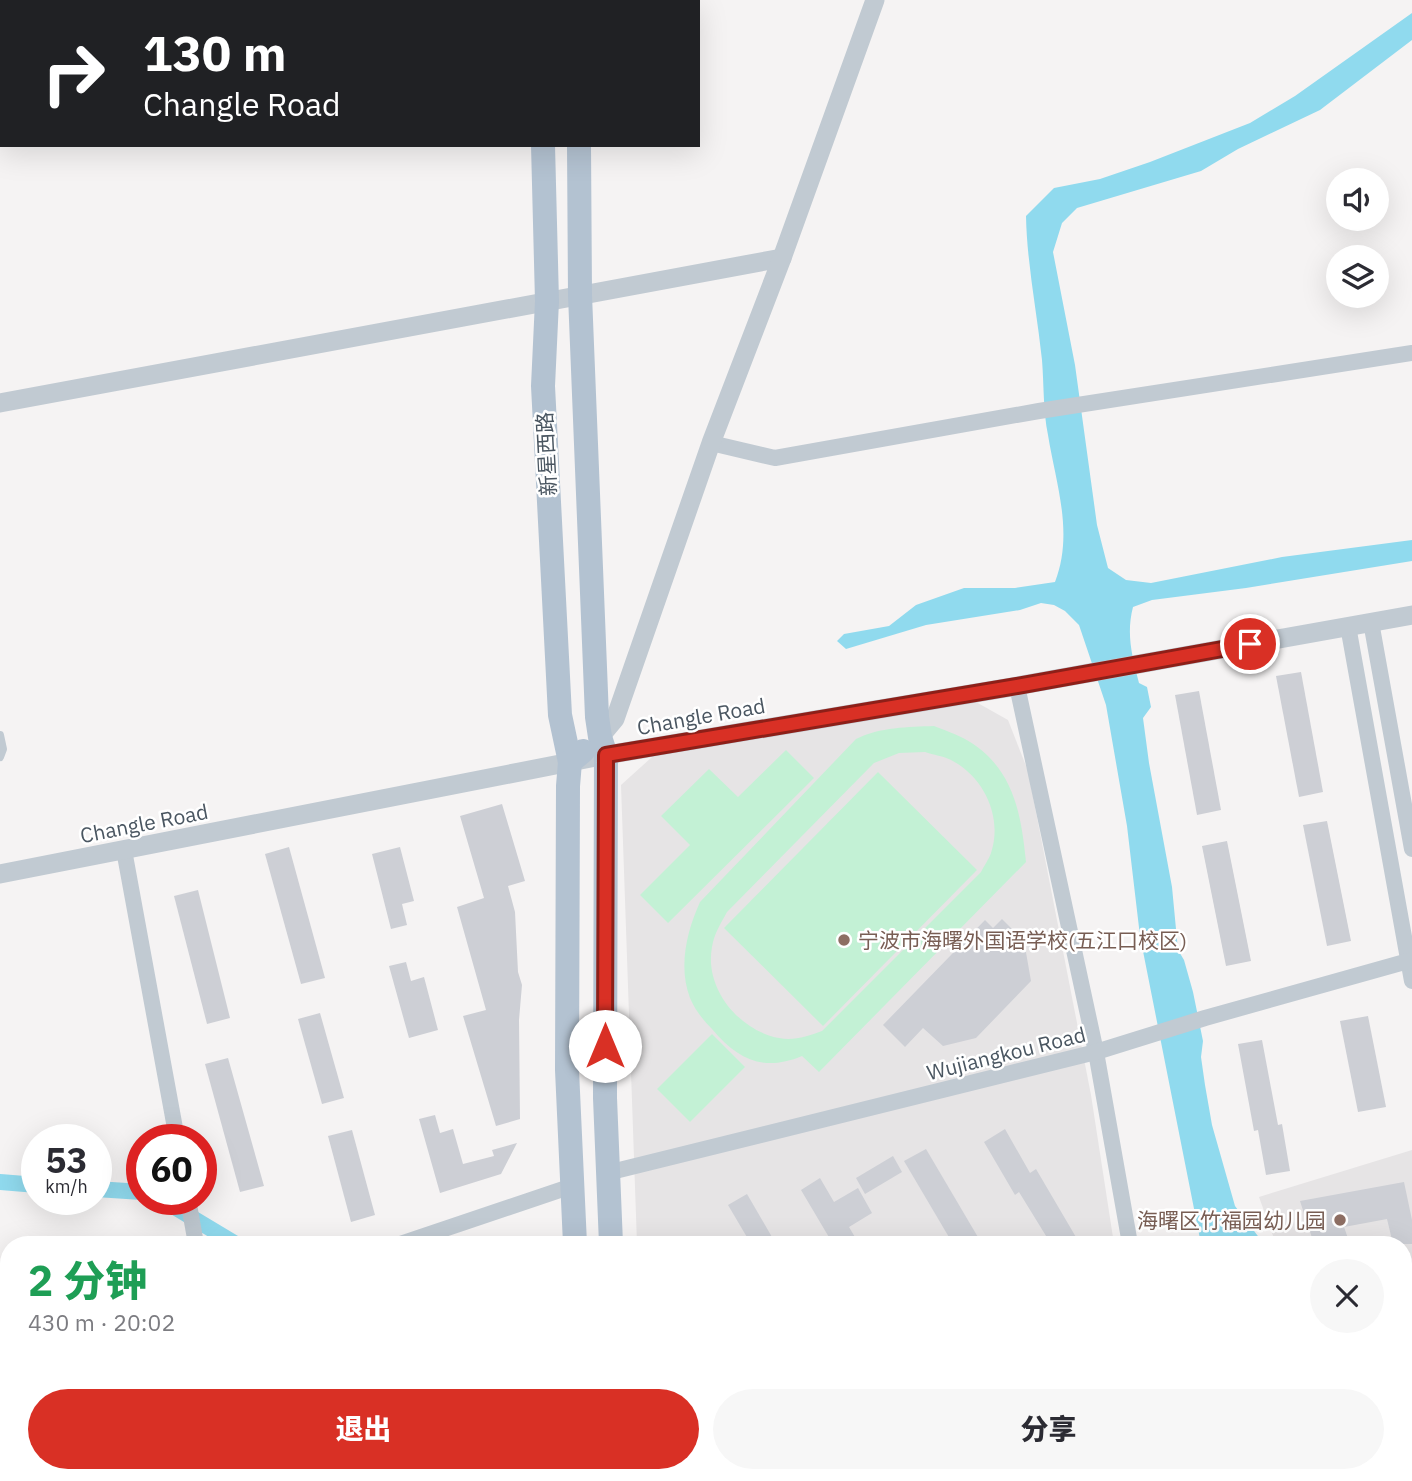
<!DOCTYPE html>
<html lang="zh">
<head>
<meta charset="utf-8">
<style>
	body { margin:0; font-family:"IBM Plex Sans","Noto Sans SC",sans-serif; background:#f7f7f7; color:#2b2b33; height:100vh; display:flex; flex-direction:column; font-size:26px; white-space:nowrap }
	* { box-sizing:border-box; margin:0 }
	p { font-size:23px; color:#7c7c81 }
	.icon { flex:none; width:38px; height:38px; fill:none; stroke:currentColor; stroke-width:2; stroke-linecap:round; stroke-linejoin:round }
	.map { position:relative; flex:1; overflow:hidden }
	.panel { position:absolute; left:0px; top:1236px; width:1412px; height:247px; display:flex; flex-direction:column; background:#fff; border-radius:28px 28px 0 0; box-shadow:0 7px 28px #0002 }
	.panel>* { flex:none }
	.banner { position:absolute; left:0px; top:0px; width:700px; height:147px; box-shadow:0 7px 28px #0002; background:#202124; color:#fff; overflow:hidden }
	.controls { position:absolute; left:1326px; top:168px; display:grid; gap:14px }
	.controls a { display:grid; place-items:center; width:63px; height:63px; border-radius:50%; background:#fff; box-shadow:0 7px 28px #0002; font-size:35px }
	.speed { position:absolute; left:21px; top:1124px; display:flex; gap:14px; font-size:35px; font-weight:700; text-align:center }
	.speed>* { display:grid; place-content:center; width:91px; height:91px; border-radius:50%; background:#fff; box-shadow:0 7px 28px #0002; line-height:1 }
	.speed small { font-size:18px; font-weight:400 }
	.speed .limit { border:10px solid #d22; background:#fff; color:#111 }
	.pin { position:absolute; display:grid; place-items:center; width:60px; height:60px; color:#fff; margin:-30px; border:4px solid #fff; border-radius:50%; box-shadow:0 2px 7px #0007 }
	.me { position:absolute; width:77px; margin:-38px; rotate:0deg; stroke-linejoin:round; filter:drop-shadow(0 0 5px #0008) }
	.turn { display:flex; align-items:center; gap:24px; height:147px; padding:0 28px; font-size:32px }
	.turn .icon { width:91px; height:91px; stroke-width:2.5 }
	.turn b { display:block; font-size:49px; line-height:60px }
	.round { display:grid; place-items:center; flex:none; width:74px; height:74px; border-radius:37px; background:#f7f7f7 }
	.summary { display:flex; align-items:center; justify-content:space-between; height:119px; padding:0 28px }
	h1 { font-size:42px; font-weight:800; line-height:52px; color:#1e9e55 }
	.action { display:flex; gap:14px; margin-top:auto; padding:14px 28px }
	.action a { flex:1; height:80px; border-radius:42px; background:#d93025; color:#fff; font-size:28px; font-weight:800; line-height:80px; text-align:center }
	.action a+a { background:#f7f7f7; color:#2b2b33 }
	.map>svg:first-child { display:block }
</style>
</head>
<body>
<div class="map">
<svg width="1412" height="1481" viewBox="0 0 1412 1481">
	<rect width="100%" height="100%" fill="#f5f3f3"/>
	<g fill="#e6e4e5">
		<path d="M976 702 1008 720 1028 771 1091 1095 1114 1244H637L621 785 652 757Z"/>
		<path d="M1412 1150V1278L1404 1282V1244H1276L1259 1197Z"/>
		<path d="M674 1474H1029L1012 1481H676Z"/>
	</g>
	<g fill="#c3f1d5" fill-rule="evenodd">
		<path d="M934 726C944 730 956 734 965 739 1013 766 1021 812 1026 862L819 1072 802 1056C764 1072 738 1060 712 1029 703 1020 695 1010 690 998 678 966 687 931 700 902L856 739C880 727 908 727 934 726ZM925 752C933 755 944 756 951 760 984 777 1003 817 991 853 989 859 984 866 981 872L822 1031C808 1036 794 1041 779 1038 740 1031 704 989 712 947 714 934 721 923 727 912L874 763 899 753Z"/>
		<path d="M786 750 814 778 668 923 640 895 690 845 661 816 709 769 738 797Z"/>
		<path d="M878 772 977 870 823 1026 724 928Z"/>
		<path d="M712 1034 745 1067 690 1122 657 1089Z"/>
	</g>
	<path fill="#90daee" d="M1412 13V40L1320 110 1238 149 1201 171 1077 208 1062 223 1053 252 1075 365 1097 525 1108 568 1126 580 1151 583 1282 557 1412 540V561L1246 588 1152 600 1133 607C1126 634 1132 656 1139 683L1147 687 1151 707 1143 718 1149 763 1172 887 1178 950 1184 960 1193 992 1203 1041 1201 1057 1205 1085 1212 1125 1235 1206 1264 1244H1201L1140 936 1127 826 1106 705 1079 625 1065 611 1054 605 1041 603 1020 610 926 625 846 649 837 641 844 634 889 626 916 605 964 588H1015L1055 582C1074 533 1056 484 1048 435 1043 410 1044 385 1042 360 1037 312 1027 265 1026 216L1054 188 1100 179 1150 162 1250 123 1295 96Z"/>
	<g fill="none" stroke-linecap="round" stroke-linejoin="round">
		<g stroke="#90daee" stroke-width="16">
			<path d="M0 1182 37 1185"/>
			<path d="M96 1189 142 1192"/>
			<path d="M161 1199 236 1244"/>
			<path d="M803 1474 815 1481"/>
		</g>
	</g>
	<g fill="#cdcfd5">
		<path d="M1301 672 1323 792 1299 797 1276 676Z"/>
		<path d="M1199 691 1221 810 1197 815 1175 695Z"/>
		<path d="M502 804 525 881 508 886 515 912 518 972 522 985 519 1020 520 1119 496 1126 463 1016 486 1010 457 907 484 898 460 816Z"/>
		<path d="M1327 821 1351 941 1327 946 1303 825Z"/>
		<path d="M1227 841 1251 961 1226 966 1202 846Z"/>
		<path d="M289 847 325 978 301 984 265 854Z"/>
		<path d="M400 847 414 901 402 904 407 925 391 929 372 854Z"/>
		<path d="M198 890 230 1018 207 1024 174 896Z"/>
		<path d="M1002 919 1024 941 1031 981 976 1038 943 1046 923 1028 905 1047 883 1025 985 920 993 928Z"/>
		<path d="M406 962 411 981 424 977 438 1030 409 1038 389 966Z"/>
		<path d="M320 1013 344 1098 322 1104 298 1019Z"/>
		<path d="M1368 1016 1386 1107 1358 1112 1340 1021Z"/>
		<path d="M1262 1040 1278 1125 1282 1124 1290 1171 1266 1175 1258 1130 1254 1131 1238 1044Z"/>
		<path d="M228 1058 264 1186 240 1192 205 1064Z"/>
		<path d="M435 1115 440 1133 453 1129 463 1164 494 1156 492 1150 517 1143 501 1174 440 1193 419 1119Z"/>
		<path d="M1005 1129 1030 1173 1036 1169 1080 1244H1051L1019 1192 1015 1195 984 1142Z"/>
		<path d="M352 1130 375 1215 351 1222 328 1136Z"/>
		<path d="M926 1149 982 1244H953L904 1161Z"/>
		<path d="M893 1156 902 1172 865 1194 856 1178Z"/>
		<path d="M820 1178 834 1202 858 1188 872 1213 849 1227 859 1244H833L801 1190Z"/>
		<path d="M1404 1182 1412 1220V1244H1393L1387 1219 1344 1227 1350 1244H1314L1300 1201Z"/>
		<path d="M747 1194 776 1244H751L728 1205Z"/>
	</g>
	<g fill="none" stroke-linecap="round" stroke-linejoin="round">
		<path stroke="#c1cad2" stroke-width="8" d="M0 735 3 749 0 757"/>
		<g stroke="#c1cad2" stroke-width="16">
			<path d="M711 443 775 458 1039 411 1412 353"/>
			<path d="M1371 622 1412 849"/>
			<path d="M1348 626 1412 981"/>
			<path d="M1017 686 1096 1052 1130 1244"/>
			<path d="M124 850 177 1139"/>
			<path d="M607 1173 1096 1052 1205 1018 1412 960"/>
			<path d="M188 1199 196 1244"/>
			<path d="M400 1244 572 1186"/>
			<path d="M317 1474 320 1481"/>
		</g>
		<g stroke="#c1cad2" stroke-width="19">
			<path d="M0 403 782 258"/>
			<path d="M600 737 615 719 711 443 782 258 875 0"/>
			<path d="M0 874 606 755 1017 686 1412 615"/>
			<path d="M0 1335 9 1358"/>
			<path d="M0 1417 9 1441"/>
			<path d="M21 1474 24 1481"/>
			<path d="M53 1474 56 1481"/>
		</g>
		<g stroke="#c1cbd6" stroke-width="23">
			<path d="M1404 1315 1412 1311"/>
			<path d="M1404 1350 1412 1346"/>
			<path d="M1039 1481 1056 1474"/>
			<path d="M1125 1481 1141 1474"/>
		</g>
		<g stroke="#b3c2d1" stroke-width="24">
			<path d="M578 0V2"/>
			<path d="M540 2V0"/>
			<path d="M543 145 547 301 543 386 560 715 570 762"/>
			<path d="M579 145 580 295 597 717 600 737 606 755 605 1098 611 1244"/>
			<path d="M575 1244 567 1070 568 786 570 762 583 751"/>
			<path d="M605 1474 607 1481"/>
			<path d="M646 1474 648 1481"/>
		</g>
	</g>
	<g fill="none" stroke-linecap="round" stroke-linejoin="round">
		<g stroke="#8d1f18" stroke-width="18">
			<path id="route" d="M605 1046 606 755 1017 686 1250 644"/>
		</g>
		<use href="#route" stroke="#d93025" stroke-width="12"/>
	</g>
	<g fill="#8d6e63" stroke="#fff" stroke-width="2.5">
		<circle cx="844" cy="940" r="7"/>
		<circle cx="1340" cy="1220" r="7"/>
	</g>
	<g text-anchor="middle" dominant-baseline="central" stroke-width="5" stroke-linejoin="round" paint-order="stroke">
		<g font-size="21" fill="#4a5661" stroke="#fff">
			<text transform="translate(546 454) rotate(-93)">新星西路</text>
			<text transform="translate(701 716) rotate(-10)">Changle Road</text>
			<text transform="translate(144 823) rotate(-11)">Changle Road</text>
			<text transform="translate(1006 1053) rotate(-14)">Wujiangkou Road</text>
		</g>
		<g font-size="21" fill="#785e54" stroke="#fff" text-anchor="start">
			<text x="858" y="940">宁波市海曙外国语学校(五江口校区)</text>
			<text x="1326" y="1220" text-anchor="end">海曙区竹福园幼儿园</text>
		</g>
	</g>
</svg>
<div class="controls">
<a><svg class="icon" aria-label="sound" viewBox="0 0 24 24"><path d="M4 9h4l5-4v14l-5-4H4zM17 9q2 3 0 6"/></svg></a>
<a><svg class="icon" aria-label="layers" viewBox="0 0 24 24"><path d="M12 4l9 5-9 5-9-5zM3 14l9 5 9-5"/></svg></a>
</div>
<div class="speed"><div>53<small>km/h</small></div><div class="limit">60</div></div>
<div class="pin" style="left:1250px;top:644px;background:#d93025"><svg class="icon" aria-label="arrive" viewBox="0 0 24 24"><path d="M6 21V4h12l-3 4 3 4H6"/></svg></div>
<svg class="me" style="left:605px;top:1046px" viewBox="-20 -20 40 40"><circle r="19" fill="#fff"/><path d="M0-13L10 11 0 6-10 11z" fill="#d93025"/></svg>
<div class="banner">
<div class="turn"><svg class="icon" aria-label="right" viewBox="0 0 24 24"><path d="M7 20v-9h11M14 6l5 5-5 5"/></svg><div><b>130 m</b>Changle Road</div></div>
</div>
<section class="panel">
<div class="summary"><div><h1>2 分钟</h1><p>430 m · 20:02</p></div><a class="round"><svg class="icon" aria-label="close" viewBox="0 0 24 24"><path d="M6 6l12 12M18 6L6 18"/></svg></a></div>
<div class="action"><a>退出</a><a>分享</a></div>
</section>
</div>
</body>
</html>
